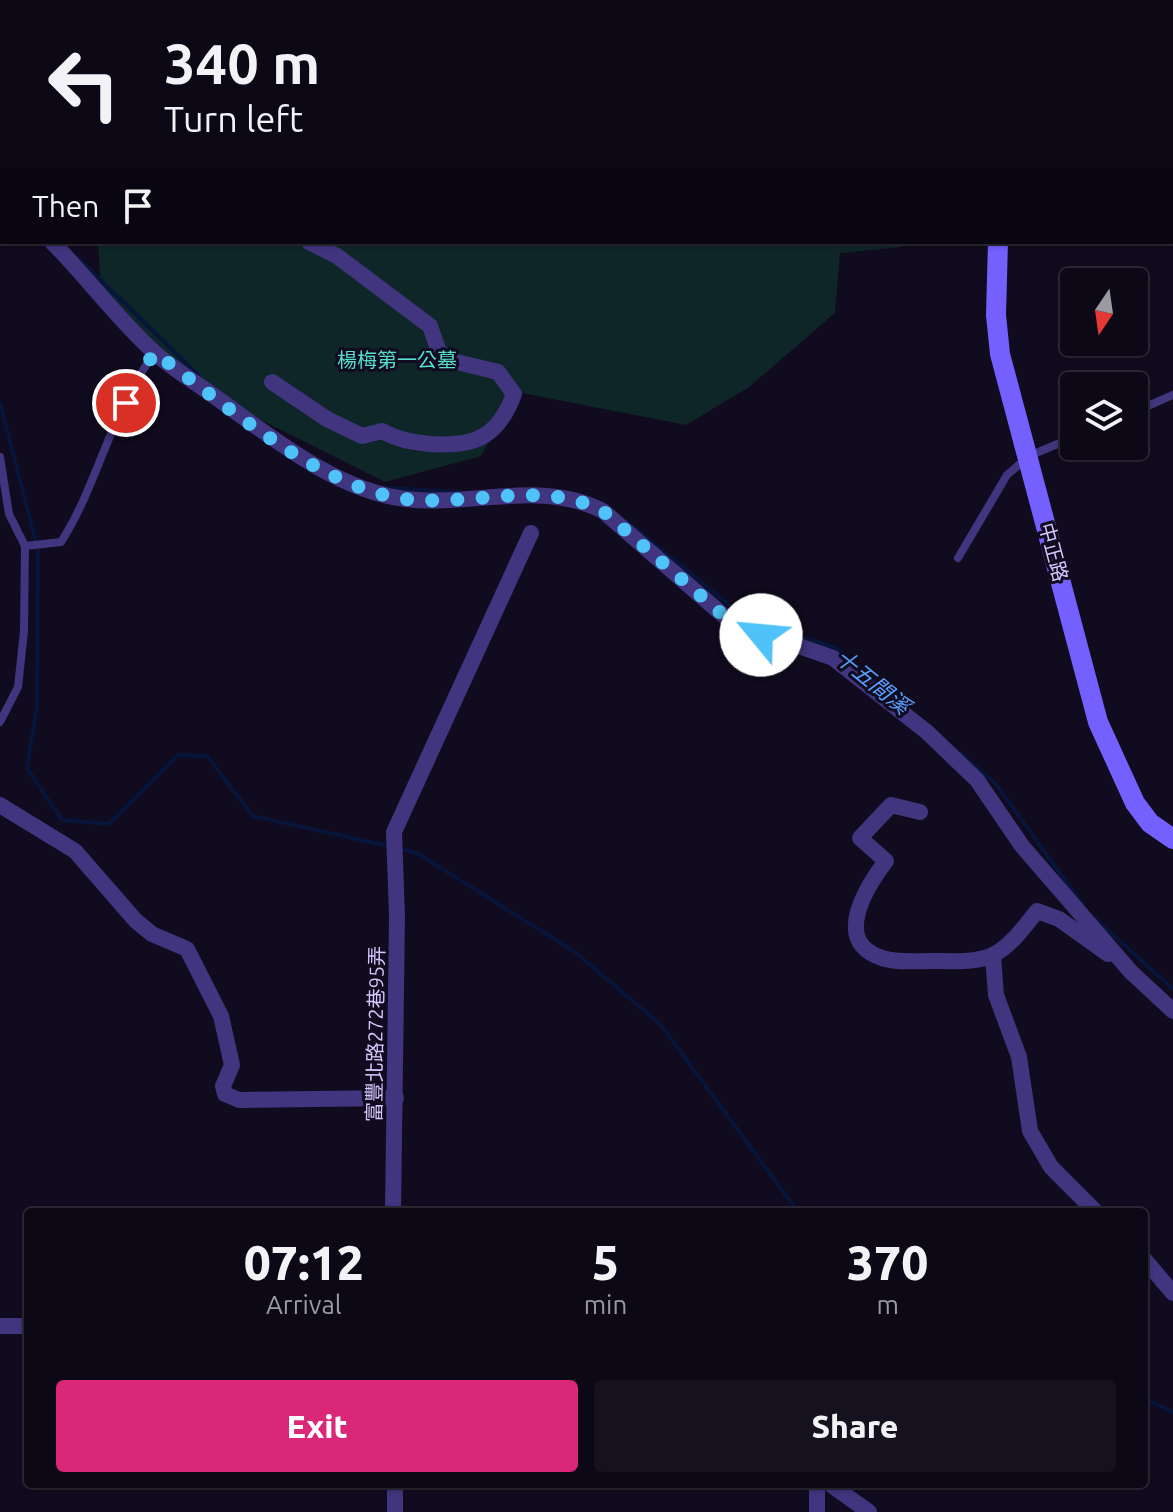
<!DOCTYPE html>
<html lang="en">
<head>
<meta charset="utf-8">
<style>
	body { margin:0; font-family:Ubuntu,"Noto Sans TC",sans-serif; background:#15111f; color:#f1f3f6; height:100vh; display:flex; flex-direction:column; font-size:30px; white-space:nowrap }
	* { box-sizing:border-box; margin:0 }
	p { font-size:26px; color:#9a9aa1 }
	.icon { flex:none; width:44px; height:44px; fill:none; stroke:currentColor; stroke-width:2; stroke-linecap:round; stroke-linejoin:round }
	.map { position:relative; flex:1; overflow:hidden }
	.drawer { position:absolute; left:24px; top:1208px; width:1124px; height:280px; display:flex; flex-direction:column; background:#0c0816; border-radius:8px; box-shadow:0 2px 6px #0004,0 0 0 2px #2c2935 }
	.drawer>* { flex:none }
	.banner { position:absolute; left:0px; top:0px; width:1174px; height:244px; box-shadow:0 2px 6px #0004,0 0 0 2px #2c2935; background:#0c0816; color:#f1f3f6; overflow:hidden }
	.needle { width:52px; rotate:193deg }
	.buttons { position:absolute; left:1060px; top:268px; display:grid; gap:16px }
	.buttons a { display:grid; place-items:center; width:88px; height:88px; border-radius:8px; background:#0c0816; box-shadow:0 2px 6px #0004,0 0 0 2px #2c2935; font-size:40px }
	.pin { position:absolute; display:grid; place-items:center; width:68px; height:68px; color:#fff; margin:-34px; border:4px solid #fff; border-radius:50%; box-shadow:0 2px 8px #0007 }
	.me { position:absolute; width:88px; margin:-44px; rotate:298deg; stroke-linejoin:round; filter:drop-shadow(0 0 6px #0008) }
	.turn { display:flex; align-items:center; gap:28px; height:168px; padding:0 32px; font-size:36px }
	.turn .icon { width:104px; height:104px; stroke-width:2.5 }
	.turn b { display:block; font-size:56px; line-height:68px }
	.then { display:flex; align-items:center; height:76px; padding:0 32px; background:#0003; gap:16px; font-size:30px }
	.eta { display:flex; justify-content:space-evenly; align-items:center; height:136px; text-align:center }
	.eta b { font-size:48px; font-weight:800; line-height:56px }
	.primary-button { display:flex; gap:16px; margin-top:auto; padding:16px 32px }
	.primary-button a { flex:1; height:92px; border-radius:8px; background:#db2777; color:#fff; font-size:32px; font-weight:800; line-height:92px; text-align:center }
	.primary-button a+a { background:#15111f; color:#f1f3f6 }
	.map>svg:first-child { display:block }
</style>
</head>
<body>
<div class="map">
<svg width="1173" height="1512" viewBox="0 0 1173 1512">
	<rect width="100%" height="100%" fill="#100b1e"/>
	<g fill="#0e2628">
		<path d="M0 0H389L394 2H2V43Z"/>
		<path d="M98 242H903L902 247 840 253 835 313 749 387 686 425 517 392 481 456 385 482 263 421 179 369 102 306Z"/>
	</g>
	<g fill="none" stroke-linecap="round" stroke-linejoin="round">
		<g stroke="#08153a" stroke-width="4">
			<path d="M77 257 200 377"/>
			<path d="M0 403 38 550 37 706 27 768 62 820 109 824 178 755 207 756 253 816 392 847"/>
			<path d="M386 488 461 492"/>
			<path d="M626 521 743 616 838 649 890 693"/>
			<path d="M960 753 996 784 1082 904"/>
			<path d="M400 849 417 853 575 952 661 1025 798 1212"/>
			<path d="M1093 917 1173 989"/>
			<path d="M1144 1398 1173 1412"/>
		</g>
		<path stroke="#2aaab1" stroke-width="2" stroke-dasharray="4 6" stroke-linecap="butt" d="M529 0 530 2"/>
		<g stroke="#40357e" stroke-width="8">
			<path d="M1134 412 1173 395"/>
			<path d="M0 457 9 514 25 546 24 631 18 687 0 722"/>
			<path d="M25 546 61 542C99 483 111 409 155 353"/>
			<path d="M958 558 1007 475 1029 456 1074 437"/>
		</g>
		<g stroke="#40357e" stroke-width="16">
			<path d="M398 0 401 2"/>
			<path d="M338 2 341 0"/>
			<path d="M0 195 2 197"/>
			<path d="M52 242C87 277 118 320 155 353 173 369 195 382 214 396 270 436 335 490 405 499 471 507 541 479 603 511L731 622 833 658 927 732 977 780 1022 846 1131 972 1173 1011"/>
			<path d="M272 382 327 419 362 436 382 431C398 440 412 442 430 444 474 447 498 438 514 394L498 372 457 362 439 352 430 326 337 256 309 242"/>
			<path d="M0 805 75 851 136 921 152 934 187 949 221 1016 232 1065 223 1086 225 1094 239 1100 396 1098"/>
			<path d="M920 812 891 805 860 838 886 861C867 886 831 942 882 958 897 963 916 961 932 961 949 961 977 963 993 955 1011 946 1025 926 1037 911L1059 919 1108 954"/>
			<path d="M993 956 996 995 1019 1057 1030 1131 1051 1167 1096 1212"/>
			<path d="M393 1212 397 916 394 832 531 533"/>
			<path d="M1144 1259 1173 1293"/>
			<path d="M0 1326H28"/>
			<path d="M395 1484V1512"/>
			<path d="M817 1484V1512"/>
			<path d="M830 1484 869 1512"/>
		</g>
		<g stroke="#745fff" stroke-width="20">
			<path d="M1013 2V0"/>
			<path d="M998 242 996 315 1000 354 1098 722 1135 803 1150 823 1173 839"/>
		</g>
	</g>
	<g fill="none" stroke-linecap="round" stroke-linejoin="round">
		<path stroke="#4fc3f7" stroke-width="14" stroke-dasharray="0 25.2" d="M126 403 138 375 155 353C224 403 319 488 405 499 471 507 541 479 603 511L731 622 761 635"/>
	</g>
	<g text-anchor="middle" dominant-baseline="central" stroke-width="6" stroke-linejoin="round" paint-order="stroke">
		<g font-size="20" fill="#53e0cc" stroke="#100b1e">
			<text x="397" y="359">楊梅第一公墓</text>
		</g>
		<g font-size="20" fill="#d4c8ff" stroke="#100b1e">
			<text transform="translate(1054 552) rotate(75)">中正路</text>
			<text transform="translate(375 1034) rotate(-89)">富豐北路272巷95弄</text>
		</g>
		<g font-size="22" font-style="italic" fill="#569fff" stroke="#100b1e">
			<text transform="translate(873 681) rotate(39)">十五間溪</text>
		</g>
	</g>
</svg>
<div class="buttons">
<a><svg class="needle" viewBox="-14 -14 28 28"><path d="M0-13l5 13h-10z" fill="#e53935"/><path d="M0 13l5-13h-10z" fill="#9a9aa1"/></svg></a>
<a><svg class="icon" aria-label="layers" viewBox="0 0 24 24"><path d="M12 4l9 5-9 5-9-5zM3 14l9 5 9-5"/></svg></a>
</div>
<div class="pin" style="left:126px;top:403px;background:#d93025"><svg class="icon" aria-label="arrive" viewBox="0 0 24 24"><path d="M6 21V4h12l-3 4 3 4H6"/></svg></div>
<svg class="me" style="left:761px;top:635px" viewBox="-20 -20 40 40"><circle r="19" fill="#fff"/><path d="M0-13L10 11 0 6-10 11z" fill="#4fc3f7"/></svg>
<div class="banner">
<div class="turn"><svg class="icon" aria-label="left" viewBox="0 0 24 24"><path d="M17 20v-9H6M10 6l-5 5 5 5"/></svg><div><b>340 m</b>Turn left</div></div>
<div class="then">Then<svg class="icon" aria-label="arrive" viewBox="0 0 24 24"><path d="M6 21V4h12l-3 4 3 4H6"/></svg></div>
</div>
<section class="drawer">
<div class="eta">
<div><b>07:12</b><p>Arrival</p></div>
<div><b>5</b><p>min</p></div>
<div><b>370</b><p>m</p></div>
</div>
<div class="primary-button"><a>Exit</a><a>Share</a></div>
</section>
</div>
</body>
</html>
